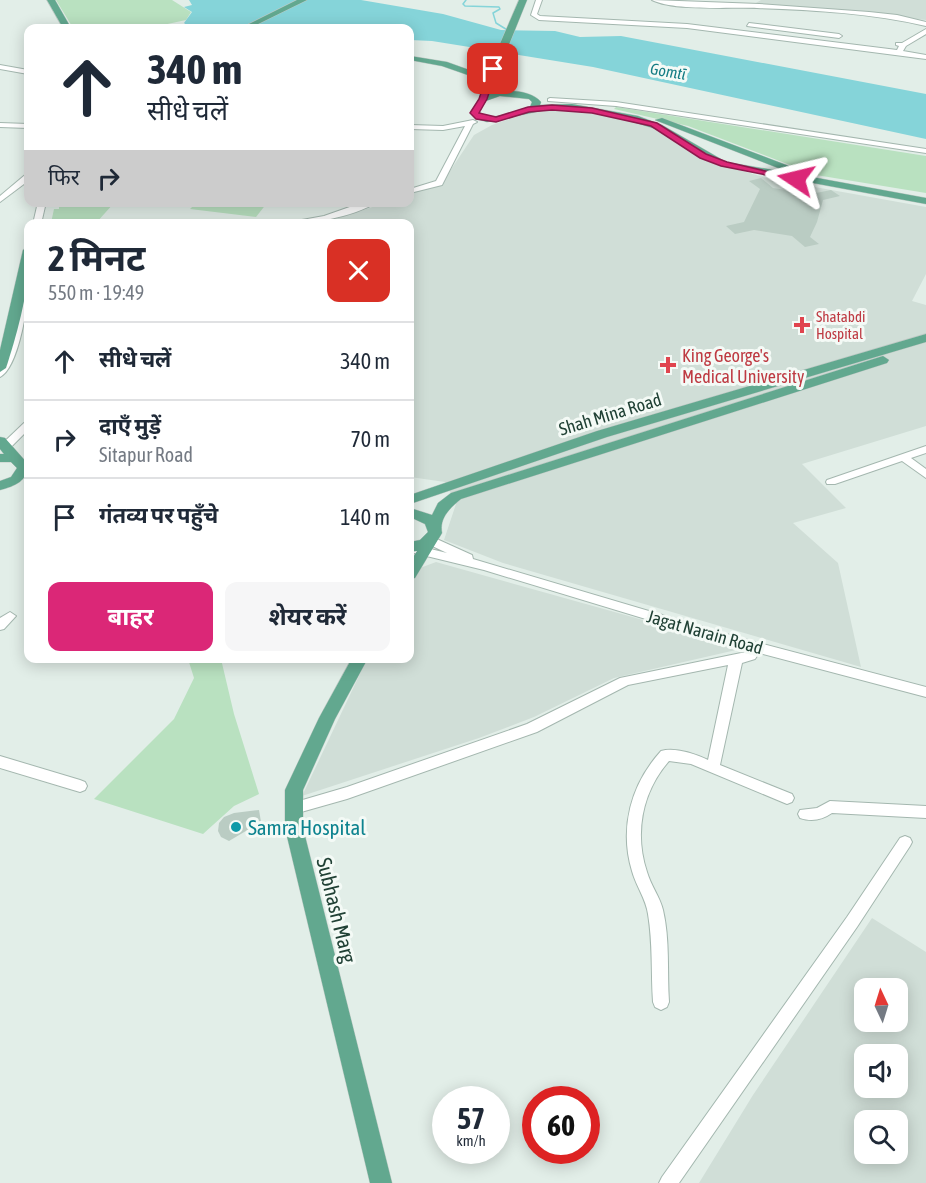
<!DOCTYPE html>
<html lang="hi">
<head>
<meta charset="utf-8">
<style>
	body { margin:0; font-family:"Asap Condensed","Noto Sans Devanagari",sans-serif; background:#f6f6f7; color:#1f2937; height:100vh; display:flex; flex-direction:column; font-size:22px; white-space:nowrap }
	* { box-sizing:border-box; margin:0 }
	p { font-size:20px; color:#747a83 }
	.icon { flex:none; width:33px; height:33px; fill:none; stroke:currentColor; stroke-width:2; stroke-linecap:round; stroke-linejoin:round }
	.map { position:relative; flex:1; overflow:hidden }
	.panel { position:absolute; left:24px; top:219px; width:390px; height:444px; display:flex; flex-direction:column; background:#fff; border-radius:12px; box-shadow:0 3px 15px #0003 }
	.panel>* { flex:none }
	.banner { position:absolute; left:24px; top:24px; width:390px; height:183px; border-radius:12px; box-shadow:0 3px 15px #0003; background:#fff; color:#1f2937; overflow:hidden }
	.needle { width:39px; rotate:356deg }
	.buttons { position:absolute; left:854px; top:978px; display:grid; gap:12px }
	.buttons a { display:grid; place-items:center; width:54px; height:54px; border-radius:12px; background:#fff; box-shadow:0 3px 15px #0003; font-size:30px }
	.speed { position:absolute; left:432px; top:1086px; display:flex; gap:12px; font-size:30px; font-weight:700; text-align:center }
	.speed>* { display:grid; place-content:center; width:78px; height:78px; border-radius:50%; background:#fff; box-shadow:0 3px 15px #0003; line-height:1 }
	.speed small { font-size:15px; font-weight:400 }
	.speed .limit { border:9px solid #d22; background:#fff; color:#111 }
	.pin { position:absolute; display:grid; place-items:center; width:51px; height:51px; color:#fff; margin:-26px; border-radius:12px; box-shadow:0 3px 9px #0006 }
	.me { position:absolute; width:66px; margin:-33px; rotate:280deg; stroke-linejoin:round; filter:drop-shadow(0 0 4px #0008) }
	.turn { display:flex; align-items:center; gap:21px; height:126px; padding:0 24px; font-size:27px }
	.turn .icon { width:78px; height:78px; stroke-width:2.5 }
	.turn b { display:block; font-size:42px; line-height:51px }
	.then { display:flex; align-items:center; height:57px; padding:0 24px; background:#0003; gap:12px; font-size:22px }
	.round { display:grid; place-items:center; flex:none; width:63px; height:63px; border-radius:12px; background:#f6f6f7 }
	.overview { display:flex; align-items:center; justify-content:space-between; height:102px; padding:0 24px }
	h1 { font-size:36px; font-weight:700; line-height:45px }
	.button { display:flex; gap:12px; margin-top:auto; padding:12px 24px }
	.button a { flex:1; height:69px; border-radius:12px; background:#db2777; color:#fff; font-size:24px; font-weight:700; line-height:69px; text-align:center }
	.button a+a { background:#f6f6f7; color:#1f2937 }
	ul { padding:0; list-style:none }
	li { display:flex; align-items:center; gap:18px; height:78px; padding:0 24px; border-top:2px solid #e0e1e3 }
	li div { flex:1 }
	li b { display:block; font-size:22px }
	li em { font-style:normal }
	.map>svg:first-child { display:block }
</style>
</head>
<body>
<div class="map">
<svg width="926" height="1183" viewBox="0 0 926 1183">
	<rect width="100%" height="100%" fill="#e2eee8"/>
	<g fill="#d0ded7" fill-rule="evenodd">
		<path d="M761 0H926V20L756 3Z"/>
		<path d="M548 110 590 112 650 126 712 162 770 179 926 207V274L912 301 926 305V426L802 464 846 508 793 523 838 563 861 667 503 563 444 540 456 504 445 482 410 477V224H310L329 221 385 203 410 202V194L442 183 474 135 492 125 527 113Z"/>
		<path d="M436 562 722 642 736 650 614 678 534 717 479 738 302 796 367 659 410 658V584L420 568Z"/>
		<path d="M872 918 926 952V1183H699L753 1095ZM897 988V1022H864V988ZM897 1054V1088H864V1054ZM897 1120V1154H864V1120Z"/>
	</g>
	<g fill="#b9e1c0">
		<path d="M56 0H172L191 12 186 20 149 28H73Z"/>
		<path d="M616 107 926 156V193L816 175 688 126 614 109Z"/>
		<path d="M59 203V202L114 203 96 223H51L54 209H59Z"/>
		<path d="M196 203V202L267 203 256 217 190 209Z"/>
		<path d="M188 659H221L234 714 259 794 234 806 203 834 94 799 174 719 194 678Z"/>
	</g>
	<path fill="#85d4d9" d="M189 0H361L443 14 501 30 555 31 580 37 621 36 926 94V139L593 67 432 41 410 40V28H190L184 23 192 12 184 7 192 5Z"/>
	<g fill="none" stroke-linecap="round" stroke-linejoin="round">
		<path stroke="#85d4d9" stroke-width="1.5" d="M466 0 463 4 465 6 499 7 500 9 493 13 496 23 509 31"/>
	</g>
	<g fill="#baccc3">
		<path d="M761 178 773 188 811 194 831 190 840 196 823 200 817 222 810 237 819 244 805 247 792 236 754 230 735 234 726 226 744 222 760 189 749 181Z"/>
		<path d="M259 810 261 822 229 841 221 837 218 831 219 823 224 817 234 813Z"/>
	</g>
	<g fill="none" stroke-linecap="round" stroke-linejoin="round">
		<g stroke="#a4b7af" stroke-width="2">
			<g id="minor">
				<path d="M536 0H542L537 14 540 16 687 24 897 50 899 46 896 45V43H902L926 29V34L906 46 903 51 926 55V59L687 28 539 20 531 15Z"/>
				<path d="M652 0 759 4 869 12 897 15 926 22V26C871 13 813 10 757 8 730 7 674 11 652 0Z"/>
				<path d="M749 23 839 34 842 36 839 38 747 26Z"/>
				<path d="M0 65 28 70V74L0 69Z"/>
				<path d="M550 98 616 102 926 149V153L616 106 548 101V99Z"/>
				<path d="M473 120 477 122 473 124 442 185 410 193V189L436 181 465 126 443 130 410 129V125L443 126Z"/>
				<path d="M0 123 28 124V128L0 127Z"/>
				<path d="M25 175H28V181L0 202V196Z"/>
				<path d="M38 202H46L41 224H33Z"/>
				<path d="M364 202H378C350 218 312 224 280 224L324 216Z"/>
				<path d="M28 278C30 298 19 368 0 377V365L6 354 24 281Z"/>
				<path d="M28 422V430L10 448H2L1 446 2 444 24 423Z"/>
				<path d="M926 446V453L911 458 926 469V478L902 461 835 484H827L826 482 827 480Z"/>
				<path d="M430 536 472 555 473 559 740 638 926 687V697L759 653 755 659 742 663 720 765 792 794 794 798 792 802 787 804 691 764 669 761C642 792 634 833 647 872 651 886 660 897 663 910 670 940 667 972 669 1002L667 1007 661 1010 655 1007 653 1002C651 973 653 943 648 914 646 899 636 886 632 871 619 828 631 784 661 751 675 747 695 754 708 760L728 665 628 685 537 732 347 799 294 814 289 812 287 808 289 804 347 787 527 724 620 678 746 652 748 650 484 570 410 552V544L447 553 426 543 424 540Z"/>
				<path d="M10 612 16 616 4 629 0 630V618Z"/>
				<path d="M0 756 80 780 85 782 87 786 85 790 80 792 0 768Z"/>
				<path d="M830 801 926 806V818L832 813C822 820 812 822 800 818L798 814 800 810 817 808Z"/>
				<path d="M905 836 910 838 912 842 910 846 857 927 679 1183H659L662 1177 847 917 900 838Z"/>
			</g>
		</g>
		<g stroke="#c1cac6" stroke-width="1">
			<g id="major">
				<path d="M47 0H55L71 28H63Z"/>
				<path d="M297 0H307L250 28H241Z"/>
				<path d="M519 0H527L489 94C504 88 531 90 541 102L540 105 572 104 638 116 662 125 726 162 791 173 655 120 662 118 802 171 804 173 801 175 926 198V204L721 166 656 129 609 115 572 110H546L487 122 477 119 470 113 479 99 485 81 442 66 410 60V56L447 62 486 76ZM500 96 529 99 532 102 530 107C514 110 494 123 479 112L486 101Z"/>
				<path d="M28 247C32 282 17 334 6 368L0 372V350L23 250Z"/>
				<path d="M926 334V342L607 437 410 504V495L597 431Z"/>
				<path d="M883 356 889 360 887 363 461 499C450 508 439 518 442 533L415 578 410 579V562L417 551 410 552V542L420 540 428 532 425 524 410 517V508L432 515 438 503 451 493Z"/>
				<path d="M0 437 5 438 28 464C28 481 15 486 0 490V481L11 477 17 468 11 462H0V454H4L0 449Z"/>
				<path d="M352 658H368L335 719 303 790V828L392 1183H370L285 828V790L319 718Z"/>
			</g>
		</g>
		<use href="#minor" fill="#fff" fill-rule="evenodd"/>
		<use href="#major" fill="#62a88f" fill-rule="evenodd"/>
	</g>
	<path fill="#db2777" stroke="#8e194d" stroke-width="1.5" d="M493 67 497 69 487 99 479 113 496 117 528 107 552 105 592 108 657 123 706 154 727 162 800 179 796 181 721 166 700 158 651 126 592 113 552 110 529 112 496 122 476 119 470 113 479 99 489 69Z"/>
	<g fill="#e0444e" stroke="#f4faf6" stroke-width="2">
		<path d="M799 316h6v6h6v6h-6v6h-6v-6h-6v-6h6z"/>
		<path d="M665 356h6v6h6v6h-6v6h-6v-6h-6v-6h6z"/>
	</g>
	<circle fill="#0f9aa8" stroke="#f4faf6" stroke-width="2" cx="236" cy="827" r="6"/>
	<g text-anchor="middle" dominant-baseline="central" stroke-width="6" stroke-linejoin="round" paint-order="stroke">
		<g font-size="15" fill="#be3a42" stroke="#f4faf6" text-anchor="start">
			<text x="816" y="316">Shatabdi<tspan x="816" dy="17">Hospital</tspan></text>
		</g>
		<g font-size="16" font-style="italic" fill="#137c84" stroke="#f4faf6">
			<text transform="translate(668 71) rotate(9)">Gomtī</text>
		</g>
		<g font-size="18" fill="#be3a42" stroke="#f4faf6" text-anchor="start">
			<text x="682" y="355">King George's<tspan x="682" dy="21">Medical University</tspan></text>
		</g>
		<g font-size="18" fill="#204135" stroke="#f4faf6">
			<text transform="translate(610 414) rotate(-17)">Shah Mina Road</text>
			<text transform="translate(705 632) rotate(16)">Jagat Narain Road</text>
		</g>
		<g font-size="21" fill="#0d838f" stroke="#f4faf6" text-anchor="start">
			<text x="248" y="827">Samra Hospital</text>
		</g>
		<g font-size="21" fill="#204135" stroke="#f4faf6">
			<text transform="translate(337 910) rotate(76)">Subhash Marg</text>
		</g>
	</g>
</svg>
<div class="buttons">
<a><svg class="needle" viewBox="-14 -14 28 28"><path d="M0-13l5 13h-10z" fill="#e53935"/><path d="M0 13l5-13h-10z" fill="#747a83"/></svg></a>
<a><svg class="icon" aria-label="sound" viewBox="0 0 24 24"><path d="M4 9h4l5-4v14l-5-4H4zM17 9q2 3 0 6"/></svg></a>
<a><svg class="icon" aria-label="search" viewBox="0 0 24 24"><circle cx="10" cy="10" r="6"/><path d="M15 15l6 6"/></svg></a>
</div>
<div class="speed"><div>57<small>km/h</small></div><div class="limit">60</div></div>
<div class="pin" style="left:493px;top:69px;background:#d93025"><svg class="icon" aria-label="arrive" viewBox="0 0 24 24"><path d="M6 21V4h12l-3 4 3 4H6"/></svg></div>
<svg class="me" style="left:796px;top:179px" viewBox="-20 -20 40 40"><path d="M0-17L14 15 0 8-14 15z" fill="#db2777" stroke="#fff" stroke-width="4"/></svg>
<div class="banner">
<div class="turn"><svg class="icon" aria-label="ahead" viewBox="0 0 24 24"><path d="M12 20V5M6 11l6-6 6 6"/></svg><div><b>340 m</b>सीधे चलें</div></div>
<div class="then">फिर<svg class="icon" aria-label="right" viewBox="0 0 24 24"><path d="M7 20v-9h11M14 6l5 5-5 5"/></svg></div>
</div>
<section class="panel">
<div class="overview"><div><h1>2 मिनट</h1><p>550 m · 19:49</p></div><a class="round" style="background:#d93025;color:#fff"><svg class="icon" aria-label="close" viewBox="0 0 24 24"><path d="M6 6l12 12M18 6L6 18"/></svg></a></div>
<ul>
<li><svg class="icon" aria-label="ahead" viewBox="0 0 24 24"><path d="M12 20V5M6 11l6-6 6 6"/></svg><div><b>सीधे चलें</b></div><em>340 m</em></li>
<li><svg class="icon" aria-label="right" viewBox="0 0 24 24"><path d="M7 20v-9h11M14 6l5 5-5 5"/></svg><div><b>दाएँ मुड़ें</b><p>Sitapur Road</p></div><em>70 m</em></li>
<li><svg class="icon" aria-label="arrive" viewBox="0 0 24 24"><path d="M6 21V4h12l-3 4 3 4H6"/></svg><div><b>गंतव्य पर पहुँचे</b></div><em>140 m</em></li>
</ul>
<div class="button"><a>बाहर</a><a>शेयर करें</a></div>
</section>
</div>
</body>
</html>
